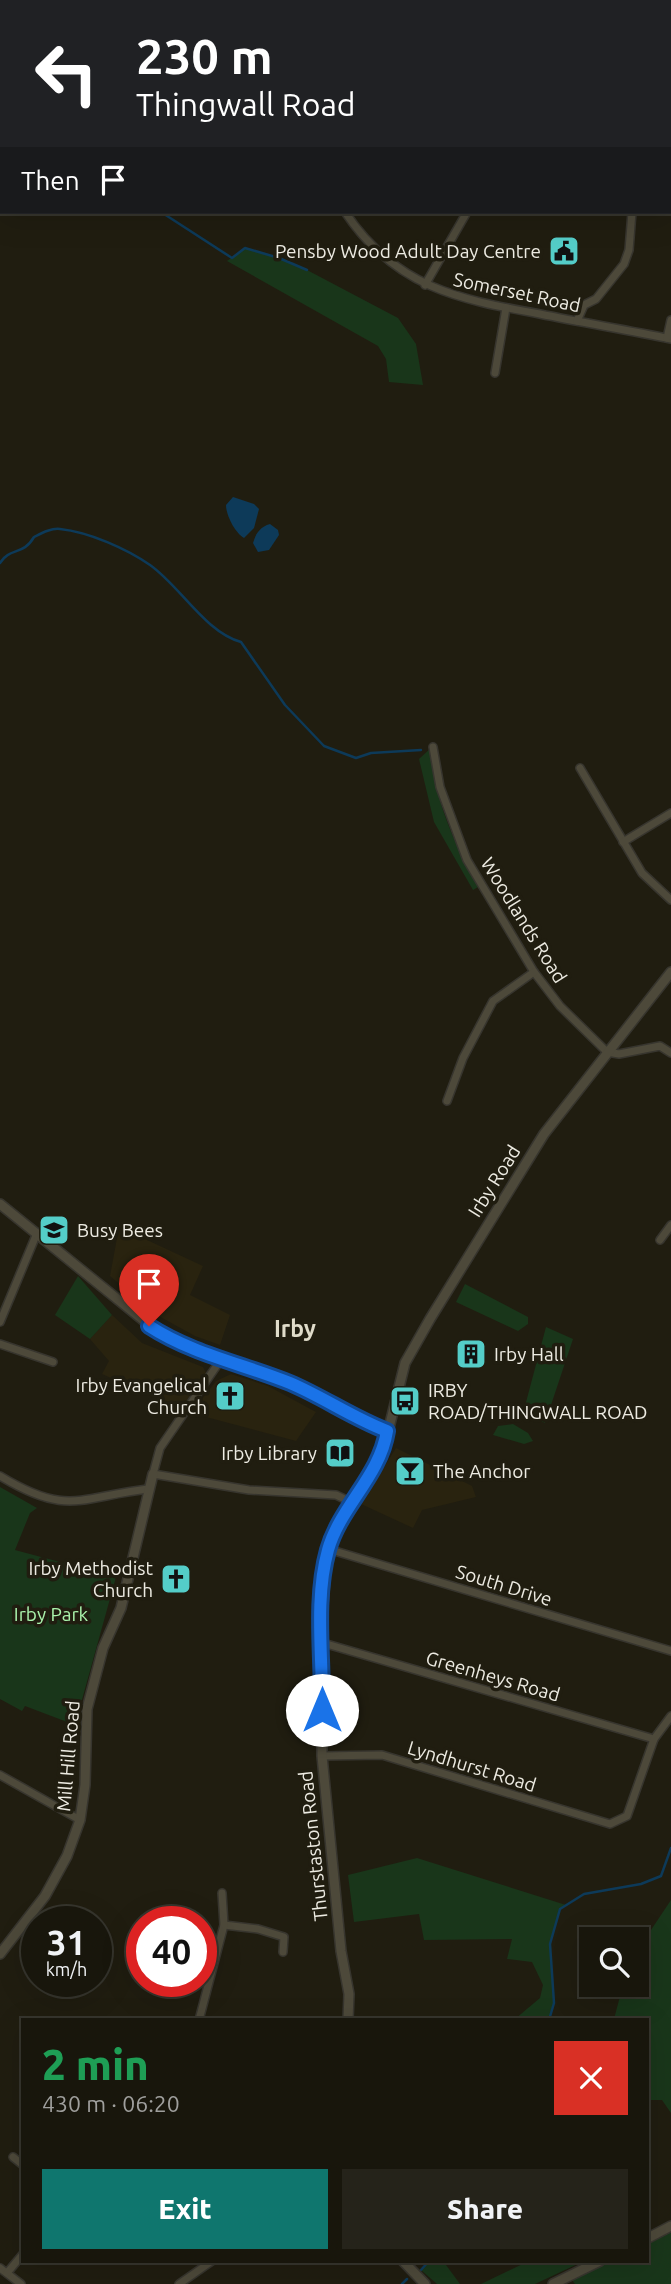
<!DOCTYPE html>
<html lang="en">
<head>
<meta charset="utf-8">
<style>
	body { margin:0; font-family:Ubuntu,sans-serif; background:#25231a; color:#f1f3f6; height:100vh; display:flex; flex-direction:column; font-size:26px; white-space:nowrap }
	* { box-sizing:border-box; margin:0 }
	p { font-size:23px; color:#9f9f9d }
	.icon { flex:none; width:38px; height:38px; fill:none; stroke:currentColor; stroke-width:2; stroke-linecap:round; stroke-linejoin:round }
	.map { position:relative; flex:1; overflow:hidden }
	.sheet { position:absolute; left:21px; top:2018px; width:628px; height:245px; display:flex; flex-direction:column; background:#18160c; border-radius:0px; box-shadow:0 7px 28px #0002,0 0 0 2px #36352d }
	.sheet>* { flex:none }
	.hud { position:absolute; left:0px; top:0px; width:672px; height:214px; box-shadow:0 7px 28px #0002,0 0 0 2px #36352d; background:#202124; color:#fff; overflow:hidden }
	.controls { position:absolute; left:579px; top:1927px; display:grid; gap:14px }
	.controls a { display:grid; place-items:center; width:70px; height:70px; border-radius:0px; background:#18160c; box-shadow:0 7px 28px #0002,0 0 0 2px #36352d; font-size:35px }
	.speed { position:absolute; left:21px; top:1906px; display:flex; gap:14px; font-size:35px; font-weight:700; text-align:center }
	.speed>* { display:grid; place-content:center; width:91px; height:91px; border-radius:50%; background:#18160c; box-shadow:0 7px 28px #0002,0 0 0 2px #36352d; line-height:1 }
	.speed small { font-size:18px; font-weight:400 }
	.speed .limit { border:10px solid #d22; background:#fff; color:#111 }
	.pin { position:absolute; display:grid; place-items:center; width:60px; height:60px; color:#fff; margin:-72px -30px; border-radius:50% 50% 50% 0; rotate:-45deg; box-shadow:0 0 7px #0007 }
	.pin .icon { rotate:45deg }
	.me { position:absolute; width:77px; margin:-38px; rotate:0deg; stroke-linejoin:round; filter:drop-shadow(0 0 5px #0008) }
	.turn { display:flex; align-items:center; gap:24px; height:147px; padding:0 21px; font-size:32px }
	.turn .icon { width:91px; height:91px; stroke-width:2.5 }
	.turn b { display:block; font-size:49px; line-height:60px }
	.then { display:flex; align-items:center; height:66px; padding:0 21px; background:#0003; gap:14px; font-size:26px }
	.round { display:grid; place-items:center; flex:none; width:74px; height:74px; border-radius:0px; background:#25231a }
	.overview { display:flex; align-items:center; justify-content:space-between; height:119px; padding:0 21px }
	h1 { font-size:42px; font-weight:800; line-height:52px; color:#1e9e55 }
	.cta { display:flex; gap:14px; margin-top:auto; padding:14px 21px }
	.cta a { flex:1; height:80px; border-radius:0px; background:#0f766e; color:#fff; font-size:28px; font-weight:800; line-height:80px; text-align:center }
	.cta a+a { background:#25231a; color:#f1f3f6 }
	.map>svg:first-child { display:block }
</style>
</head>
<body>
<div class="map">
<svg width="671" height="2284" viewBox="0 0 671 2284">
	<rect width="100%" height="100%" fill="#201d10"/>
	<g fill="#29230f">
		<path d="M119 1227 203 1266 190 1295 230 1315 220 1345 195 1336 155 1314 110 1276Z"/>
		<path d="M112 1315 142 1343 203 1367 207 1375 181 1409 102 1374 109 1361 90 1339Z"/>
		<path d="M231 1374 268 1386 316 1412 296 1441 191 1413 216 1381Z"/>
		<path d="M396 1448 472 1486 476 1497 422 1510 413 1528 361 1504Z"/>
	</g>
	<g fill="#19361a">
		<path d="M245 248 279 258 307 270 398 318 416 344 423 385 389 382 386 359 378 346 227 261Z"/>
		<path d="M431 748C433 797 455 845 478 887L473 890 434 822 419 759Z"/>
		<path d="M78 1276 112 1315 90 1339 55 1315Z"/>
		<path d="M465 1284 528 1317V1324L518 1331 456 1302Z"/>
		<path d="M546 1327 573 1339 545 1423 530 1415 525 1406Z"/>
		<path d="M513 1424 528 1433 533 1441 524 1444 493 1435 498 1426Z"/>
		<path d="M0 1487 37 1508 30 1513 15 1550 116 1577 75 1725 25 1706 22 1711 0 1699Z"/>
		<path d="M417 1858 566 1905 560 1909 550 1944 554 2003 549 2019H515L540 1998 543 1985 532 1962 507 1959 512 1939 424 1940 419 1914 354 1922 348 1875Z"/>
		<path d="M671 1900V2113L662 2100H648V2020L614 2019 623 1985 637 1984V1951Z"/>
		<path d="M671 2232V2284H575L572 2280 613 2261H648V2244Z"/>
		<path d="M429 2261H443L460 2284H437L421 2270Z"/>
		<path d="M529 2261H584L535 2284H481Z"/>
	</g>
	<g fill="#0d3a59">
		<path d="M233 497 254 504 259 509 254 528 244 538C235 533 226 515 226 505Z"/>
		<path d="M270 524 278 530 279 535 269 550 258 552 253 543C256 533 260 527 270 524Z"/>
	</g>
	<g fill="none" stroke-linecap="round" stroke-linejoin="round">
		<g stroke="#0d3a59" stroke-width="2.5">
			<path d="M0 99 2 100"/>
			<path d="M161 212 232 258 245 248 279 258 307 270"/>
			<path d="M0 563C10 547 23 556 34 537 42 533 51 528 60 529 89 532 127 549 150 565 180 586 205 632 241 642L285 705 324 746 356 758 371 753 421 750"/>
			<path d="M549 2020 554 2003 550 1944 560 1909 584 1894 641 1884 661 1876 671 1848"/>
			<path d="M421 2270 429 2261"/>
			<path d="M402 2284 407 2279"/>
		</g>
		<g stroke="#37352e" stroke-width="10">
			<g id="minor">
				<path d="M112 0 115 2"/>
				<path d="M406 0V2"/>
				<path d="M498 0 499 2"/>
				<path d="M634 0 636 2"/>
				<path d="M57 2 60 0"/>
				<path d="M138 2 139 0"/>
				<path d="M450 2 483 0"/>
				<path d="M0 31 2 30"/>
				<path d="M670 31 671 32"/>
				<path d="M670 151 671 149"/>
				<path d="M345 212C395 287 457 299 540 314 584 323 628 330 671 339"/>
				<path d="M425 285 467 212"/>
				<path d="M577 321 584 305 596 299 624 264 629 250 632 212"/>
				<path d="M667 338 671 320"/>
				<path d="M495 373 506 308"/>
				<path d="M433 747 440 787 467 860 534 972 560 1006 607 1052 619 1054 660 1046 671 1053"/>
				<path d="M580 768 642 873 671 900"/>
				<path d="M623 842 671 813"/>
				<path d="M447 1101 463 1058 493 1001 534 972"/>
				<path d="M660 1240 671 1225"/>
				<path d="M0 1322 37 1233"/>
				<path d="M0 1344 53 1362"/>
				<path d="M222 1358 160 1448 153 1474 249 1490 336 1495 353 1503"/>
				<path d="M0 1476C68 1517 79 1497 148 1489"/>
				<path d="M328 1549 671 1651"/>
				<path d="M323 1643 654 1739"/>
				<path d="M322 1756 382 1755 610 1824 627 1816 654 1739 671 1716"/>
				<path d="M0 1775 80 1820"/>
				<path d="M224 1925 258 1929 284 1937 283 1952"/>
				<path d="M199 2020 224 1925 222 1893"/>
				<path d="M13 2157 23 2165"/>
				<path d="M0 2268 21 2284"/>
				<path d="M7 2273 23 2254"/>
				<path d="M179 2284 212 2261"/>
			</g>
		</g>
		<g stroke="#37352e" stroke-width="12">
			<g id="tertiary">
				<path d="M0 1204 158 1332 198 1352 293 1385 353 1418 387 1431"/>
				<path d="M0 1954 45 1896 67 1856 80 1820 85 1785 87 1709 103 1648 121 1608 153 1474"/>
				<path d="M348 2020 349 1994 341 1951 322 1756V1613L328 1549 385 1444 405 1363 430 1319 544 1134 671 972"/>
				<path d="M648 2238 671 2226"/>
				<path d="M403 2261 425 2284"/>
				<path d="M553 2284 600 2261"/>
			</g>
		</g>
		<use href="#minor" stroke="#4d493a" stroke-width="7"/>
		<use href="#tertiary" stroke="#4d493a" stroke-width="9"/>
	</g>
	<g fill="none" stroke-linecap="round" stroke-linejoin="round">
		<g stroke="#114b97" stroke-width="18">
			<path id="route" d="M149 1326C192 1354 243 1364 290 1383 323 1397 353 1418 387 1431 380 1476 340 1507 328 1550 314 1600 323 1659 322 1710"/>
		</g>
		<use href="#route" stroke="#1a73e8" stroke-width="12"/>
	</g>
	<defs>
		<g id="civic-square" transform="scale(1.575)"><rect x="-9" y="-9" width="18" height="18" rx="4" fill="#54cdc8" stroke="#201d10"/><path d="M-.6-6.5H3V-4.5H.6V-3L4-1V1h2V6H-6V1h2V-1L-.6-3ZM-1.2 2.5V6h2.4V2.5Z" fill="#111"/></g>
		<g id="school-square" transform="scale(1.575)"><rect x="-9" y="-9" width="18" height="18" rx="4" fill="#54cdc8" stroke="#201d10"/><path d="M0-5L7-2L0 1L-7-2ZM-4 1L0 2.5L4 1V4Q0 6-4 4Z" fill="#111"/></g>
		<g id="building-square" transform="scale(1.575)"><rect x="-9" y="-9" width="18" height="18" rx="4" fill="#54cdc8" stroke="#201d10"/><path d="M-4-6H4V6H1V3H-1V6H-4ZM-2.5-4.3h1.7v1.8h-1.7ZM.8-4.3h1.7v1.8H.8ZM-2.5-1h1.7V.8h-1.7ZM.8-1h1.7V.8H.8Z" fill="#111"/></g>
		<g id="church-square" transform="scale(1.575)"><rect x="-9" y="-9" width="18" height="18" rx="4" fill="#54cdc8" stroke="#201d10"/><path d="M-1.2-6h2.4v3.5h3.3v2.4h-3.3V6h-2.4V-.1h-3.3v-2.4h3.3Z" fill="#111"/></g>
		<g id="bus-square" transform="scale(1.575)"><rect x="-9" y="-9" width="18" height="18" rx="4" fill="#54cdc8" stroke="#201d10"/><path d="M-5-6H5V4H4V6H2V4H-2V6H-4V4H-5ZM-3.5-4V0h7V-4ZM-3.5 1.2v1.5H-2V1.2ZM2 1.2v1.5H3.5V1.2Z" fill="#111"/></g>
		<g id="library-square" transform="scale(1.575)"><rect x="-9" y="-9" width="18" height="18" rx="4" fill="#54cdc8" stroke="#201d10"/><path d="M-6-4Q-3-5.5-.7-3.5V5Q-3 3-6 4ZM6-4Q3-5.5 .7-3.5V5Q3 3 6 4Z" fill="#111"/></g>
		<g id="bar-square" transform="scale(1.575)"><rect x="-9" y="-9" width="18" height="18" rx="4" fill="#54cdc8" stroke="#201d10"/><path d="M-6-5H6L.8 .8V4.5H3.5V6h-7V4.5H-.8V.8Z" fill="#111"/></g>
	</defs>
	<g fill-rule="evenodd">
		<use href="#civic-square" x="564" y="251"/>
		<use href="#school-square" x="54" y="1230"/>
		<use href="#building-square" x="471" y="1354"/>
		<use href="#church-square" x="230" y="1396"/>
		<use href="#bus-square" x="405" y="1401"/>
		<use href="#library-square" x="340" y="1453"/>
		<use href="#bar-square" x="410" y="1471"/>
		<use href="#church-square" x="176" y="1579"/>
	</g>
	<g text-anchor="middle" dominant-baseline="central" stroke-width="7" stroke-linejoin="round" paint-order="stroke">
		<g font-size="19" fill="#edebe2" stroke="#201d10" text-anchor="end">
			<text x="541" y="251">Pensby Wood Adult Day Centre</text>
			<text x="77" y="1230" text-anchor="start">Busy Bees</text>
			<text x="494" y="1354" text-anchor="start">Irby Hall</text>
			<text x="207" y="1385">Irby Evangelical<tspan x="207" dy="22">Church</tspan></text>
			<text x="428" y="1390" text-anchor="start">IRBY<tspan x="428" dy="22">ROAD/THINGWALL ROAD</tspan></text>
			<text x="317" y="1453">Irby Library</text>
			<text x="433" y="1471" text-anchor="start">The Anchor</text>
			<text x="153" y="1568">Irby Methodist<tspan x="153" dy="22">Church</tspan></text>
		</g>
		<g font-size="19" fill="#edebe2" stroke="#201d10">
			<text transform="translate(517 292) rotate(12)">Somerset Road</text>
			<text transform="translate(524 920) rotate(58)">Woodlands Road</text>
			<text transform="translate(494 1181) rotate(-58)">Irby Road</text>
			<text transform="translate(504 1585) rotate(17)">South Drive</text>
			<text transform="translate(493 1676) rotate(16)">Greenheys Road</text>
			<text transform="translate(68 1756) rotate(-85)">Mill Hill Road</text>
			<text transform="translate(472 1766) rotate(17)">Lyndhurst Road</text>
			<text transform="translate(313 1846) rotate(-96)">Thurstaston Road</text>
		</g>
		<g font-size="19" fill="#aaf3ac" stroke="#201d10">
			<text x="51" y="1614">Irby Park</text>
		</g>
		<g font-size="23" font-weight="bold" fill="#e0dcca" stroke="#201d10">
			<text x="295" y="1328">Irby</text>
		</g>
	</g>
</svg>
<div class="controls">
<a><svg class="icon" aria-label="search" viewBox="0 0 24 24"><circle cx="10" cy="10" r="6"/><path d="M15 15l6 6"/></svg></a>
</div>
<div class="speed"><div>31<small>km/h</small></div><div class="limit">40</div></div>
<div class="pin" style="left:149px;top:1326px;background:#d93025"><svg class="icon" aria-label="arrive" viewBox="0 0 24 24"><path d="M6 21V4h12l-3 4 3 4H6"/></svg></div>
<svg class="me" style="left:322px;top:1710px" viewBox="-20 -20 40 40"><circle r="19" fill="#fff"/><path d="M0-13L10 11 0 6-10 11z" fill="#1a73e8"/></svg>
<div class="hud">
<div class="turn"><svg class="icon" aria-label="left" viewBox="0 0 24 24"><path d="M17 20v-9H6M10 6l-5 5 5 5"/></svg><div><b>230 m</b>Thingwall Road</div></div>
<div class="then">Then<svg class="icon" aria-label="arrive" viewBox="0 0 24 24"><path d="M6 21V4h12l-3 4 3 4H6"/></svg></div>
</div>
<section class="sheet">
<div class="overview"><div><h1>2 min</h1><p>430 m · 06:20</p></div><a class="round" style="background:#d93025;color:#fff"><svg class="icon" aria-label="close" viewBox="0 0 24 24"><path d="M6 6l12 12M18 6L6 18"/></svg></a></div>
<div class="cta"><a>Exit</a><a>Share</a></div>
</section>
</div>
</body>
</html>
